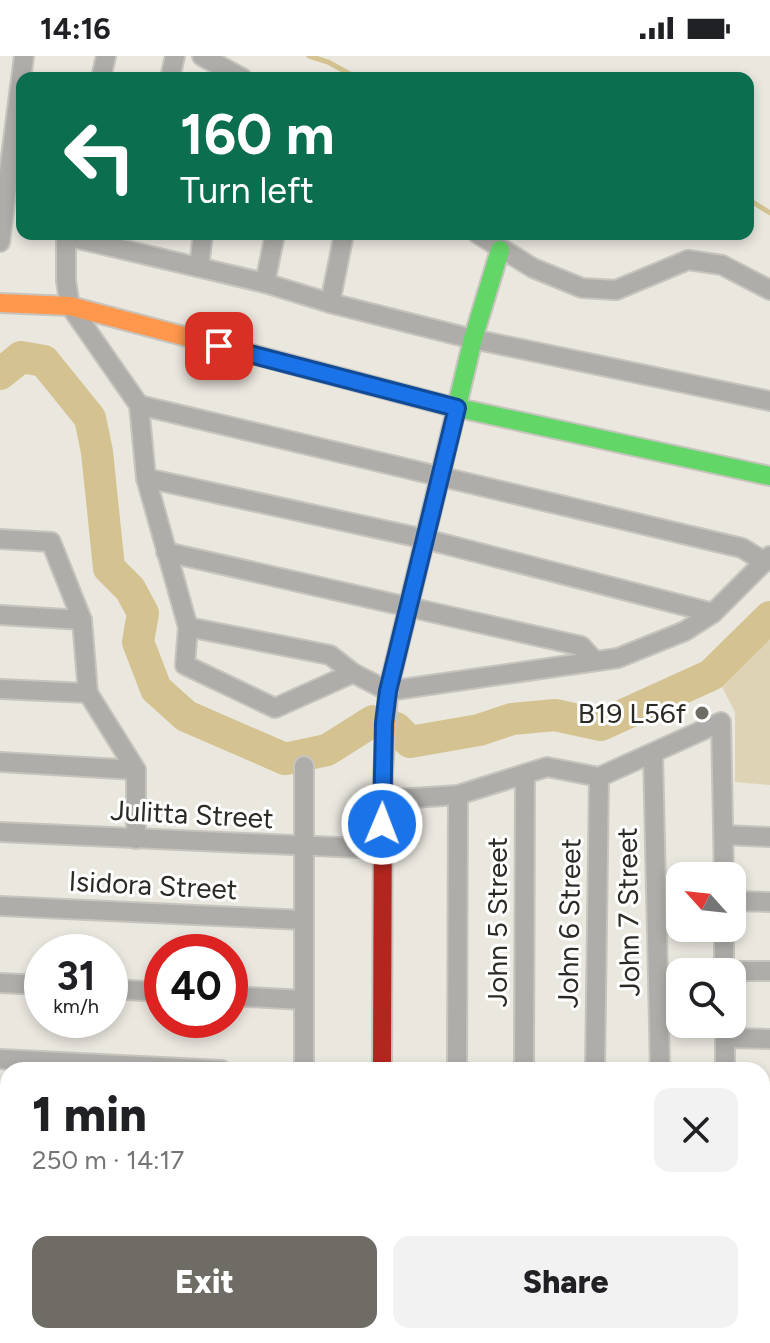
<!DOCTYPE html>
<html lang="en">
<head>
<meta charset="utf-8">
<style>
	body { margin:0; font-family:Figtree,sans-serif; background:#f2f2f2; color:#202124; height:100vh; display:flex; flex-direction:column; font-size:30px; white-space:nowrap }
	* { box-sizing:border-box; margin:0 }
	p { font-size:26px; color:#757577 }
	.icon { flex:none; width:44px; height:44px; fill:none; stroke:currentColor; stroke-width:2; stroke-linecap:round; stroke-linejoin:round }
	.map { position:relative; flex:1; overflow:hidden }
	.panel { position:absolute; left:0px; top:1006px; width:770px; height:282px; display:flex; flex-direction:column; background:#fff; border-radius:24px 24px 0 0; box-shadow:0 4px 12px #0003 }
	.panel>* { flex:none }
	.banner { position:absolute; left:16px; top:16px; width:738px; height:168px; border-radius:16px; box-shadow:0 4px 12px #0003; background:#0b6e4f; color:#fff; overflow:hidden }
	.needle { width:52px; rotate:297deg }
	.tools { position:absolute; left:666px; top:806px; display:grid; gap:16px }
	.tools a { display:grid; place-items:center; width:80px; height:80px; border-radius:16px; background:#fff; box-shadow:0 4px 12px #0003; font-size:40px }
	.speed { position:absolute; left:24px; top:878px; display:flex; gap:16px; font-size:40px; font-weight:700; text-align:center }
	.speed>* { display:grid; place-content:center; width:104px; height:104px; border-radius:50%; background:#fff; box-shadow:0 4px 12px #0003; line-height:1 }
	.speed small { font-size:20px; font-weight:400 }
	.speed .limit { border:12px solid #d22; background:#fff; color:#111 }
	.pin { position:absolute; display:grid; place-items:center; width:68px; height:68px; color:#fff; margin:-34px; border-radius:16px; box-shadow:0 4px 12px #0006 }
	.me { position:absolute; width:88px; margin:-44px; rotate:1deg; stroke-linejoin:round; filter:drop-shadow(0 0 6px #0008) }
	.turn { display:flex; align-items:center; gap:28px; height:168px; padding:0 32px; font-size:36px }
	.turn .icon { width:104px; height:104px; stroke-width:2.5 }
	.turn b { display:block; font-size:56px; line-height:68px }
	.round { display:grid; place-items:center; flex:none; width:84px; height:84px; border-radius:16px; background:#f2f2f2 }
	.summary { display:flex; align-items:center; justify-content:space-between; height:136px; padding:0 32px }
	h1 { font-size:48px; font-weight:800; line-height:60px }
	.action { display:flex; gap:16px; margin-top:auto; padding:16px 32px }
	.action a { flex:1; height:92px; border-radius:16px; background:#6e6c65; color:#fff; font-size:32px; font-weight:800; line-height:92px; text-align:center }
	.action a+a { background:#f2f2f2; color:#202124 }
	.status { display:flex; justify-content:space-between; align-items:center; height:56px; padding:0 40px; background:#fff; direction:ltr }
	.status svg { height:22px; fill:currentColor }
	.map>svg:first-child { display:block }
</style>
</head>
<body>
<div class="status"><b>14:16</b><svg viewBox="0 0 49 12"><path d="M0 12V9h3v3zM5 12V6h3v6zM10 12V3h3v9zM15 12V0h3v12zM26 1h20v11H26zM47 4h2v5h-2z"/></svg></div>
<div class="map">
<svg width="770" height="1287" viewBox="0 0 770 1287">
	<rect width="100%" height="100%" fill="#eae7df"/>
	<path fill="#ded3b4" d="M770 584V729L735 726V656L720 627 736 608Z"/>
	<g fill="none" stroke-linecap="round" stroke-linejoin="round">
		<g stroke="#d4c390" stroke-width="5">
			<path d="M309 0 328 6 357 22"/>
			<path d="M748 143 770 157"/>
			<path d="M554 178H555"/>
		</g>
		<path stroke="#d4c390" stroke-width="32" d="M0 318 21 301 44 305 90 362 97 396 109 512 130 533 143 557 138 586 156 633 186 660 285 703 327 694 373 665 396 672 410 686 479 674 512 663 555 659 601 669 711 619 770 561"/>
		<g stroke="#c7c4be" stroke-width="22">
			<g id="street">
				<path d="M202 0 242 22"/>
				<path d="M101 22 106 0"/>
				<path d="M170 22 175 0"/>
				<path d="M66 178V225L70 250 139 349 146 422 188 571 185 609 275 652 353 617"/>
				<path d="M478 178 533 212 582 232 616 234 688 204 722 209 770 234"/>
				<path d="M66 180 265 227 330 247 473 283 770 345"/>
				<path d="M0 186 24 0"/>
				<path d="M199 211 203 178"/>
				<path d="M265 227 275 178"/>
				<path d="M330 247 344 178"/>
				<path d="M139 349 742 492 765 506"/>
				<path d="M146 422 425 483 713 557"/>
				<path d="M0 483 51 486 82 564 88 637 136 714V783"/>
				<path d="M166 496 581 590 595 605"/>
				<path d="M0 559 82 564"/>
				<path d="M188 571 330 599 353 617 388 635 618 602 685 575 713 557 770 500"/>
				<path d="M0 633 88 637"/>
				<path d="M653 697 660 1014"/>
				<path d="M0 706 136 714"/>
				<path d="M382 744 458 739 547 711 599 721 721 666 724 820"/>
				<path d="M0 776 382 793"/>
				<path d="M724 779 770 781"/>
				<path d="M732 845 770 846"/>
				<path d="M0 850 304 864"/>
				<path d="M724 872V916"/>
				<path d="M724 915H770"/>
				<path d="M0 927 42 929"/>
				<path d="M110 933 162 936"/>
				<path d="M230 940 304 944"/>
				<path d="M725 968V1014"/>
				<path d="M725 982 770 983"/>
				<path d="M0 1003 221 1014"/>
				<path d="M304 1014V710"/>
				<path d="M457 1014 458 739"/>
				<path d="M524 1014 525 718"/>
				<path d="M595 1014 599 721"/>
				<path d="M762 1051H770"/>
				<path d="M0 1151H8"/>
				<path d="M762 1200H770"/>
				<path d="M0 1226H8"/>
				<path d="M762 1272 770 1273"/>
				<path d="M382 1280V1287"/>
				<path d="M317 1287 318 1280"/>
			</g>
		</g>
		<g stroke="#c7c4be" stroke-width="22">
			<g id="fast">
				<path d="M445 349 770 420"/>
				<path d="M451 375 473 283 500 194"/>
			</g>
		</g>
		<g stroke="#c7c4be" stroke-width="22">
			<g id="slow">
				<path d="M0 247 70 250 445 349"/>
				<path d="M383 718 388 635 451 375"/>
				<path d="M0 1075H8"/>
				<path d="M762 1122 770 1123"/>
			</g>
		</g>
		<g stroke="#c7c4be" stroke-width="22">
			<path id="jam" d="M382 1014 383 718"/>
		</g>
		<use href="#street" stroke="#aeada9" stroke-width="18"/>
		<use href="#fast" stroke="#63d668" stroke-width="18"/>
		<use href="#slow" stroke="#ff974d" stroke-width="18"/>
		<use href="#jam" stroke="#b3261e" stroke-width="18"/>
	</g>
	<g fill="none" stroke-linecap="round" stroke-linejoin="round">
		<g stroke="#114b97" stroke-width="20">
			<path id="route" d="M219 290 457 352 388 635 384 667 382 768"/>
		</g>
		<use href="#route" stroke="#1a73e8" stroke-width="14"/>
	</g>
	<circle fill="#6e6c65" stroke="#fff" stroke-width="3" cx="702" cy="657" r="8"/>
	<g text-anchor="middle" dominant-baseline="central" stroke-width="6" stroke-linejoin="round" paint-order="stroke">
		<g font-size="28" fill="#2c2a24" stroke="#fff" text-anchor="end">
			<text x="686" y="657">B19 L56f</text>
		</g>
		<g font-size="28" fill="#2c2a24" stroke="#fff">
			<text transform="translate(192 758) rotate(3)">Julitta Street</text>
			<text transform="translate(153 829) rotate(3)">Isidora Street</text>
			<text transform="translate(628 856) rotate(-91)">John 7 Street</text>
			<text transform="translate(497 866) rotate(-90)">John 5 Street</text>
			<text transform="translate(569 867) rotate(-89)">John 6 Street</text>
		</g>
	</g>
</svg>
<div class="tools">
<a><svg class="needle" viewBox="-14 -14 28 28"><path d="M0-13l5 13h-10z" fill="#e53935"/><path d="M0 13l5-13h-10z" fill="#757577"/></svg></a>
<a><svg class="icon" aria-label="search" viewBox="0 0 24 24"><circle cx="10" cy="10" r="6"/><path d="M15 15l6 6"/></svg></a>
</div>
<div class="speed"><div>31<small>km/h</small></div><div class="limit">40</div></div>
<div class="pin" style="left:219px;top:290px;background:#d93025"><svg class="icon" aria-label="arrive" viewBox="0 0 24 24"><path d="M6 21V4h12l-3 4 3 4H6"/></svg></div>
<svg class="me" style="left:382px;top:768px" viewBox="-20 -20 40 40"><circle r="17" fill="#1a73e8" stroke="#fff" stroke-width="3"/><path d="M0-11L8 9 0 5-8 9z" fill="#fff"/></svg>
<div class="banner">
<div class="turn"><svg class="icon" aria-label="left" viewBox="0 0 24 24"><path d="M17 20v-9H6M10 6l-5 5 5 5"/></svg><div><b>160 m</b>Turn left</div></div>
</div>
<section class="panel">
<div class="summary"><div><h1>1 min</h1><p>250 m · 14:17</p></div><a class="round"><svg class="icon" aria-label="close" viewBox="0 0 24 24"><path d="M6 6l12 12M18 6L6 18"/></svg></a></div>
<div class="action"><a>Exit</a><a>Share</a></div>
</section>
</div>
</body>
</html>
